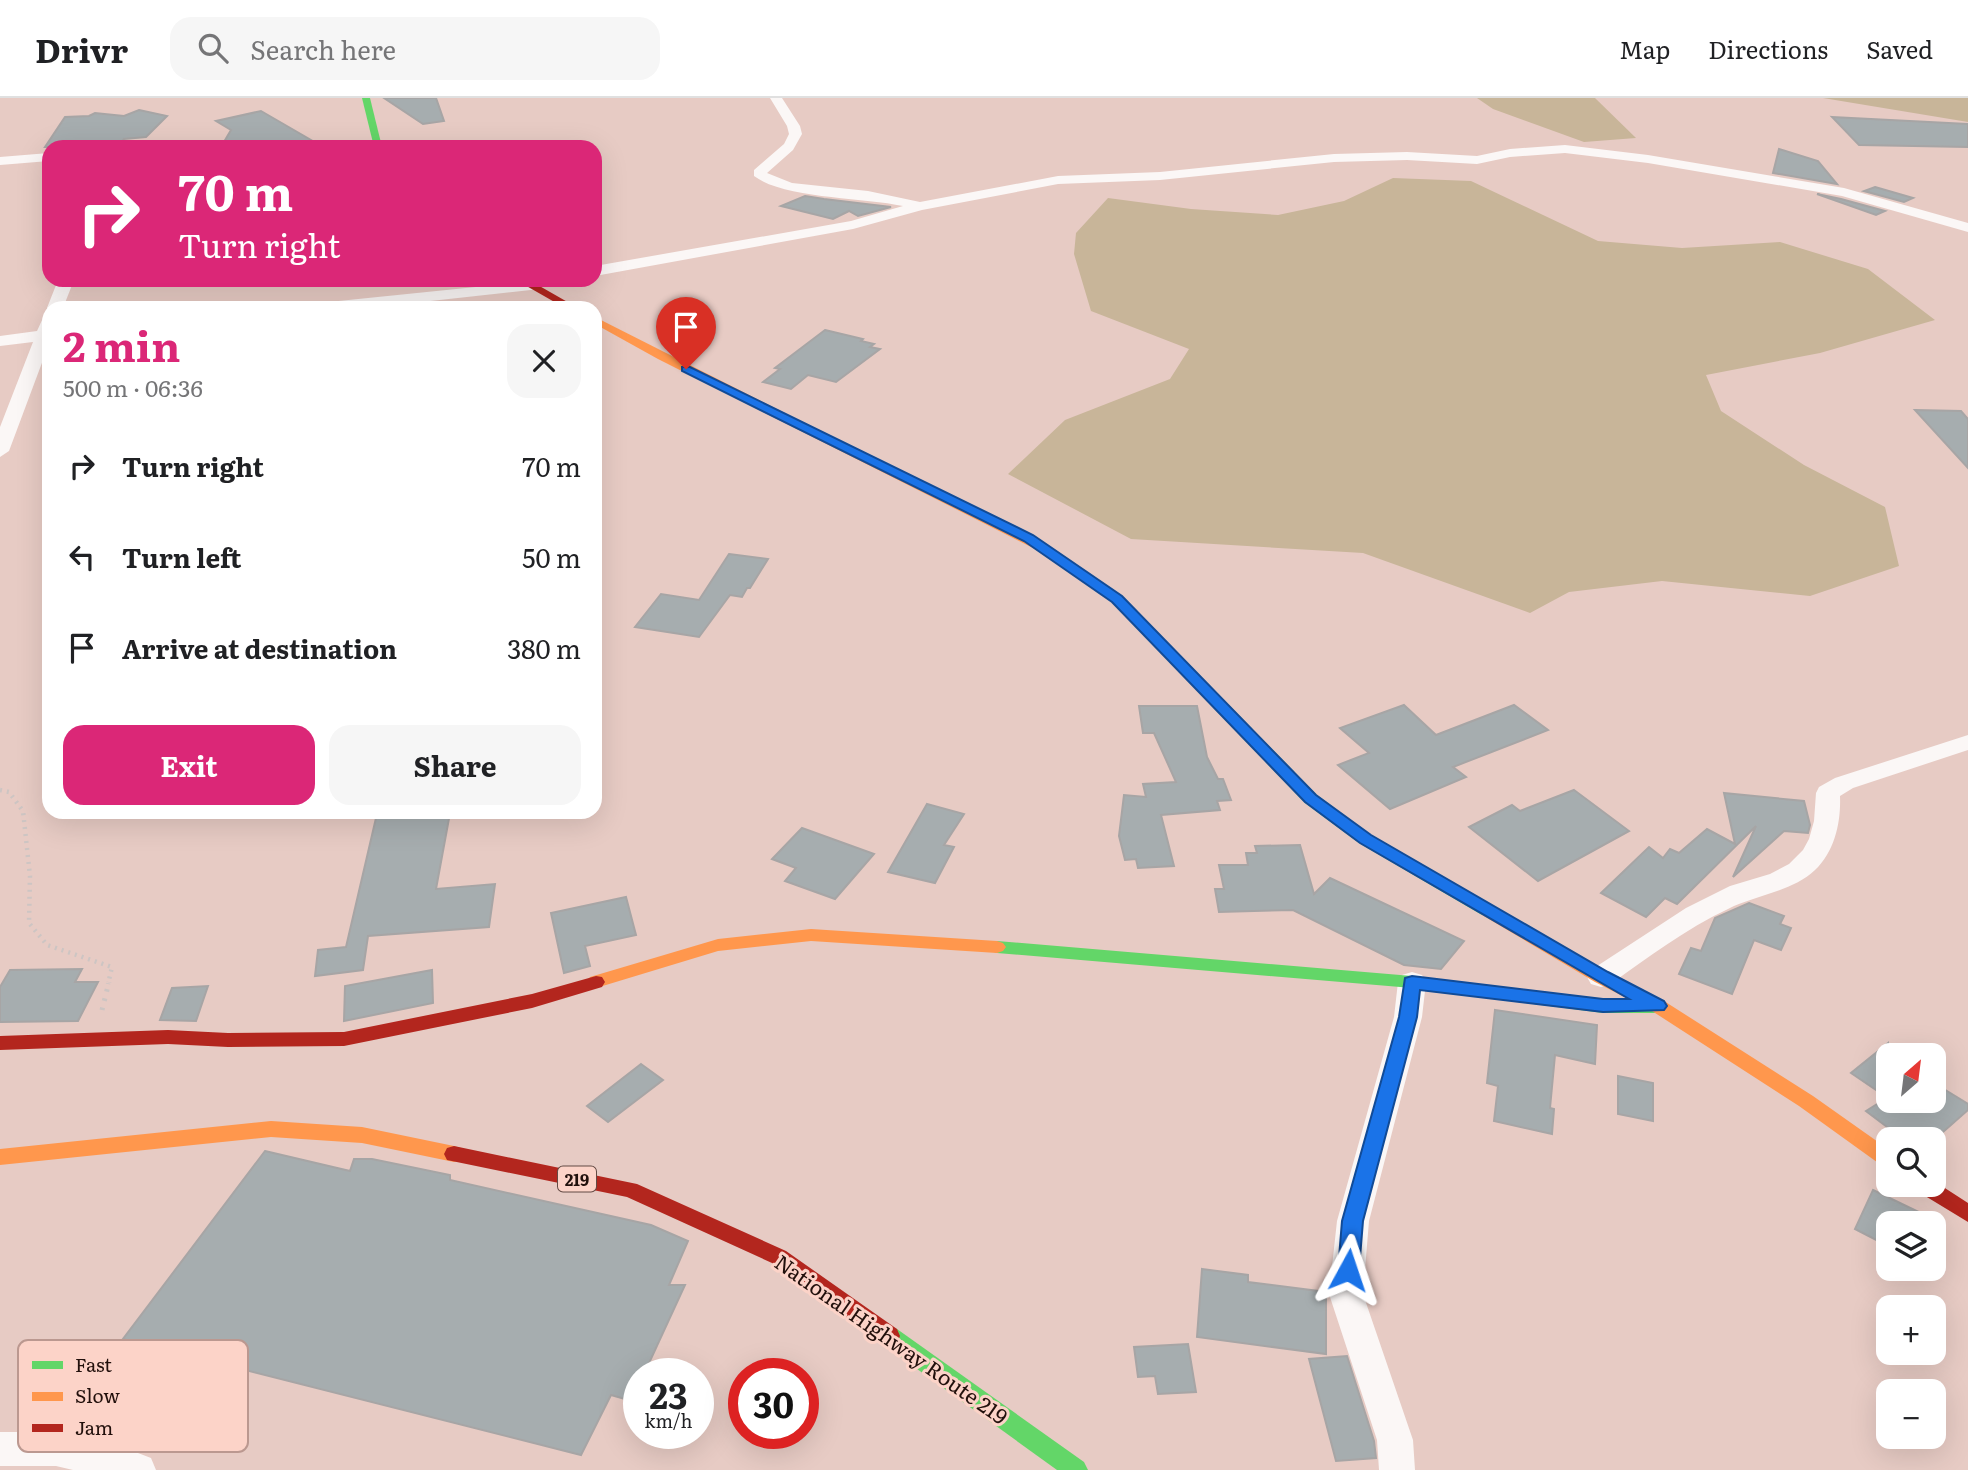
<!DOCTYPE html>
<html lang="en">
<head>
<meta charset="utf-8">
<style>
	body { margin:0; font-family:Literata,serif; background:#f6f6f6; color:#202124; height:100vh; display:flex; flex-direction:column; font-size:26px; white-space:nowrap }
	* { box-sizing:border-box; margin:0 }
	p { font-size:23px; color:#757577 }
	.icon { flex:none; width:38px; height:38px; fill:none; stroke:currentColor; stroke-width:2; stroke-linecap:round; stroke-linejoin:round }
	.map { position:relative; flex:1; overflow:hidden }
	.details { position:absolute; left:42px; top:203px; width:560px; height:518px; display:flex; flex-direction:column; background:#fff; border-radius:21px; box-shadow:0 7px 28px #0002 }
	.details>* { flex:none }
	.banner { position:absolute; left:42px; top:42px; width:560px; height:147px; border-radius:21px; box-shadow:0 7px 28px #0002; background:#db2777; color:#fff; overflow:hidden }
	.needle { width:46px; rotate:28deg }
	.controls { position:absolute; left:1876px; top:945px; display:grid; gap:14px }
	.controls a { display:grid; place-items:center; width:70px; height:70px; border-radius:14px; background:#fff; box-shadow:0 7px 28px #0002; font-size:35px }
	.speed { position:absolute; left:623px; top:1260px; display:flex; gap:14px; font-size:35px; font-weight:700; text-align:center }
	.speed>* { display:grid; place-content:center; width:91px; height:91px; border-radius:50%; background:#fff; box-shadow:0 7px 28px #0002; line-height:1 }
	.speed small { font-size:18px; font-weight:400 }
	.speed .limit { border:10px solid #d22; background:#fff; color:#111 }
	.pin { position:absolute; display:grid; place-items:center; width:60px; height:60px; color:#fff; margin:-72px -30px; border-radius:50% 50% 50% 0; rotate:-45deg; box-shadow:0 0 7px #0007 }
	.pin .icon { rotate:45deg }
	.me { position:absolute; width:77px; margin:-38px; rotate:5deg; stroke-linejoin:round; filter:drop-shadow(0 0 5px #0008) }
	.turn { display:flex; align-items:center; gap:24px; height:147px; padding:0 21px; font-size:32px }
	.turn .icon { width:91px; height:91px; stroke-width:2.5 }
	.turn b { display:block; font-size:49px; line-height:60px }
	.round { display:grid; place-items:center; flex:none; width:74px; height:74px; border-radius:21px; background:#f6f6f6 }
	.head { display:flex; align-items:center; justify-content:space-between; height:119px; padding:0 21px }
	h1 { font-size:42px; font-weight:700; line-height:52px; color:#db2777 }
	.action { display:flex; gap:14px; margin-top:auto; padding:14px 21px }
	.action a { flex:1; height:80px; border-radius:21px; background:#db2777; color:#fff; font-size:28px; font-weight:700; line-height:80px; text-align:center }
	.action a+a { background:#f6f6f6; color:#202124 }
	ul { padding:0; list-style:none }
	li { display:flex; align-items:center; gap:21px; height:91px; padding:0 21px }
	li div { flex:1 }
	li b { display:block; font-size:26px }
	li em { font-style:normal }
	header { display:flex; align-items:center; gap:42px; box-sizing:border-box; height:98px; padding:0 35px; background:#fff; border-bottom:2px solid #e0e0e0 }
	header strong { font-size:33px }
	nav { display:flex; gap:38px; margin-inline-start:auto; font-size:24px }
	.search { width:490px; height:63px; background:#f6f6f6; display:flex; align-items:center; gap:18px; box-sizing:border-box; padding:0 24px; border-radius:21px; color:#757577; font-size:26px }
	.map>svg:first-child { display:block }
</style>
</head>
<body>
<header>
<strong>Drivr</strong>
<div class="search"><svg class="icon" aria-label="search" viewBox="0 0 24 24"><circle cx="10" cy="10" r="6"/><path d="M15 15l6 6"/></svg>Search here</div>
<nav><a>Map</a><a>Directions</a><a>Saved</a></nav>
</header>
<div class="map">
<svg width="1968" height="1372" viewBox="0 0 1968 1372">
	<rect width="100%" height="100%" fill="#e7cbc4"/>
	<g fill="#c8b599">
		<path d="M1477 0H1595L1636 40 1584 44 1493 11Z"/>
		<path d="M1823 0H1968V24Z"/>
		<path d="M1393 80 1471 83 1598 143 1682 150 1780 144 1868 171 1935 222 1820 255 1706 277 1721 313 1804 367 1885 409 1899 468 1810 498 1662 483 1569 494 1530 515 1363 455 1131 441 1008 376 1065 322 1170 281 1189 251 1091 213 1074 156 1076 135 1108 100 1191 111 1278 117 1344 103Z"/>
	</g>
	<g fill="#a6adaf" stroke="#a7a5a5" stroke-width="2">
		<path d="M384 0H436L444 23 423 26Z"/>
		<path d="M139 12 167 18 146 39 124 41 121 45H91L89 49H45L65 19 89 18 95 15 124 18Z"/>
		<path d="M261 13 323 49H221L231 32 216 23Z"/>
		<path d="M1832 19 1968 26V49L1859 47Z"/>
		<path d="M1779 51 1818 63 1837 86 1773 75Z"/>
		<path d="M1875 89 1913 100 1904 104 1864 93Z"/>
		<path d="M1817 96 1841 101 1885 113 1876 117Z"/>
		<path d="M805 98 824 101 891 109 858 118 849 113 833 121 781 108Z"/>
		<path d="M825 232 863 241 861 243 874 246 870 249 880 251 836 284 808 277 791 291 763 284 780 271 775 270Z"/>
		<path d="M1915 312 1961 313 1968 321V370Z"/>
		<path d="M729 456 768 461 750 490H747L742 499 730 497 699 539 635 529 661 496 699 502Z"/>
		<path d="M1404 607 1436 637 1514 607 1548 632 1453 669 1466 679 1390 711 1338 667 1369 655 1340 630Z"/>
		<path d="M1139 608H1197L1207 659 1218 681H1223L1231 702 1217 703 1220 712 1161 717 1174 768 1138 770 1136 761 1125 762 1119 738 1124 697 1146 699 1143 686 1176 684 1154 635H1143Z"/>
		<path d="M1574 692 1629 733 1538 783 1469 729 1512 707 1520 713Z"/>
		<path d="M1724 695 1804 703 1810 727 1808 735 1784 733 1733 779 1756 728 1677 806 1665 800 1646 819 1601 795 1649 749 1663 760 1670 751 1679 755 1707 731 1735 746Z"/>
		<path d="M927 706 964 716 944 747 954 749 935 785 888 774Z"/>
		<path d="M450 715 436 791 495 786 489 829 368 838 363 872 315 878 318 852 346 849 376 720Z"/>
		<path d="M802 730 874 756 835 801 785 783 796 770 772 761Z"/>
		<path d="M1300 747 1314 796 1330 780 1464 843 1441 871 1404 867 1293 812 1219 814 1215 791H1224L1219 767H1248L1246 755H1257L1255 748Z"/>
		<path d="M626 799 636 837 585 848 590 868 564 875 551 815Z"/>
		<path d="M1749 805 1784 818 1780 826 1791 830 1781 852 1754 842 1732 896 1679 876 1691 850 1701 853 1715 820Z"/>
		<path d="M82 871 75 884H98L78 923 0 924V889L10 872Z"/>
		<path d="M432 872 433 905 344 923 345 888Z"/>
		<path d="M208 888 196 923 160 922 172 890Z"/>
		<path d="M1495 912 1597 927 1595 966 1555 957 1550 1010 1554 1011 1552 1036 1494 1023 1498 988 1487 985Z"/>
		<path d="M1888 945V1000L1851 975Z"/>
		<path d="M641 966 663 982 608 1024 587 1008Z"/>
		<path d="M1618 978 1653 985V1023L1618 1016Z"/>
		<path d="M1934 985 1968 1006V1012L1935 1041H1903L1866 1013 1882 1003H1934Z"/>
		<path d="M265 1053 350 1073 354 1061H372L450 1077V1082L651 1127 688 1143 669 1187H685L644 1276H639V1287L632 1303 611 1297 581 1357 123 1241Z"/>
		<path d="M1873 1092 1931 1120 1939 1125H1888V1148L1855 1131Z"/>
		<path d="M1202 1171 1248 1177V1184L1326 1194V1256L1197 1239Z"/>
		<path d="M1188 1246 1196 1294 1158 1296 1155 1278 1138 1279 1134 1249Z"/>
		<path d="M1347 1258 1374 1343 1376 1360 1336 1363 1309 1261Z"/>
	</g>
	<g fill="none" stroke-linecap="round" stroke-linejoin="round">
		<path stroke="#cdc5c3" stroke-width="4.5" stroke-dasharray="2 5" stroke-linecap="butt" d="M0 692 9 694 23 713 30 778 29 825 47 847 112 869 108 886"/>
		<path stroke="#cdc5c3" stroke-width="5" stroke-dasharray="2.5 7" stroke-linecap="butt" d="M102 912 109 884"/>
		<g fill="#fbf7f6" fill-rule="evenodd">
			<path d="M770 0H782L800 28 802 36 793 52 767 75 792 85 868 93 920 104 1058 78 1160 74 1334 56 1407 54 1477 58 1510 51 1565 47 1648 57 1844 90 1968 125V134L1842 98 1648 65 1565 55 1510 59 1477 66 1407 62 1334 64 1160 82 1058 86 922 112 853 131 595 178V168L851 123 903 108C862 99 785 101 754 78V72L784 46 789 36 787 28Z"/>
			<path d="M49 55V63L0 67V59Z"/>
			<path d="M58 182H74L63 210H49V213L47 210Z"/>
			<path d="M534 183 540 185 542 188 540 191 367 210H311L319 205Z"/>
			<path d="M49 219V246L9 353 0 359V329L33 244 0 248V238L37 233 43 220Z"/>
			<path d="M1968 637V652L1853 690 1840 698C1841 724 1835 753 1815 772 1792 794 1755 797 1728 811 1686 831 1648 859 1611 886L1601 889 1591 886 1587 879 1591 872 1686 810 1730 788 1770 776 1789 766 1803 752 1809 741 1814 723 1816 695 1819 689 1835 680Z"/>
			<path d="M1412 874 1422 877 1426 884 1422 919 1369 1123 1363 1196 1413 1342 1415 1372H1379L1377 1342 1329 1196 1337 1123 1394 919 1398 884 1402 877Z"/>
			<path d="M0 1334H56L138 1355 151 1360 156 1372H73L56 1368H0Z"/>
		</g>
		<g fill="#63d668" fill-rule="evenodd">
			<path d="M362 0H370L382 49H374Z"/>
			<path d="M1040 444 1122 498 1317 697 1371 737 1494 809 1497 813 1494 817H1482L1359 745 1305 705 1112 504 1035 451 1033 448Z"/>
			<path d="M997 843 1412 878 1603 901H1658L1664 903 1667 908 1664 913 1658 915H1603L1412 890 997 855 991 853 988 849 991 845Z"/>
			<path d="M889 1228 897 1231 1084 1364 1088 1372H1057L881 1245 878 1238 881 1231Z"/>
		</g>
		<g fill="#ff974d" fill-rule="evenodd">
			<path d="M595 219 1047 448 1040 452 1035 451 658 261 595 226Z"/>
			<path d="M1488 807 1607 874 1664 903 1813 998 1888 1051V1069L1881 1067 1799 1008 1652 913 1595 884 1482 817 1479 813 1482 809Z"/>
			<path d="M811 831 997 843 1003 845 1006 849 1003 853 997 855 811 843 718 853 596 890 590 889 587 884 590 879 718 841Z"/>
			<path d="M271 1023 362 1029 454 1048 461 1050 464 1056 461 1062 454 1064 362 1045 271 1039 0 1067V1051Z"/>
		</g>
		<g fill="#b3261e" fill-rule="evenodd">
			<path d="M516 182H529L578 210H565Z"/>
			<path d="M596 878 602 879 605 884 602 889 532 910 344 948 228 949 168 946 0 952V938L168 932 228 935 344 934 532 896Z"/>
			<path d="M454 1048 637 1086 786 1153 897 1231 900 1238 897 1245 889 1248 881 1245 772 1165 627 1099 447 1062 444 1056 447 1050Z"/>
			<path d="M1934 1083 1968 1105V1124L1917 1093 1914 1087H1934Z"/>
		</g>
	</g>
	<path fill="#1a73e8" stroke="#114b97" stroke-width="2" d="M682 269H690L1033 437 1122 498 1316 697 1371 737 1608 874 1664 903 1667 908 1664 912 1603 914 1420 892 1417 919 1363 1123 1359 1172 1356 1179 1348 1181 1341 1179 1338 1172 1342 1123 1399 919 1405 880 1412 878 1603 901H1629L1360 745 1305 704 1112 504 1024 443 682 273Z"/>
	<g text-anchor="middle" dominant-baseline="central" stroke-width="6" stroke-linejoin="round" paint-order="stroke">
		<rect fill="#fcd3c8" stroke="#634a44" stroke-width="2" x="558" y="1068.5" width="38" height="25" rx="5"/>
		<g font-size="16" font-weight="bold" fill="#22100c">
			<text x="577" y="1081">219</text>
		</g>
		<g font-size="21" fill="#22100c" stroke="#fcd3c8">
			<text transform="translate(892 1240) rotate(35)">National Highway Route 219</text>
		</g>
	</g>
	<rect x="18" y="1242" width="230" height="112" rx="10" fill="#fcd3c8" stroke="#bb9890" stroke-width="2"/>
	<rect x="32" y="1263" width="31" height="8" fill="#63d668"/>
	<rect x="32" y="1294" width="31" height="9" fill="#ff974d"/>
	<rect x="32" y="1326" width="31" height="8" fill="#b3261e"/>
	<g font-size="19" fill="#22100c">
		<text x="75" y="1274">Fast</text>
		<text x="75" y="1305">Slow</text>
		<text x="75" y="1337">Jam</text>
	</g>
</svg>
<div class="controls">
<a><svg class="needle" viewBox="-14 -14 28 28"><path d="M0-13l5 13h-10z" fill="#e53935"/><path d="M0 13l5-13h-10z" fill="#757577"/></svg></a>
<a><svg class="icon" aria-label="search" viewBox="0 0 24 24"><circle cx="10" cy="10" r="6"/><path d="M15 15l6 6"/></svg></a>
<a><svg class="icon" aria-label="layers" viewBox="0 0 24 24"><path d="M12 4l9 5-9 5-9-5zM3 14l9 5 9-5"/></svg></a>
<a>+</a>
<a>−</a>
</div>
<div class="speed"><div>23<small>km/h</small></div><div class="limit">30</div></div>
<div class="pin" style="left:686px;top:271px;background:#d93025"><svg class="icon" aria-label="arrive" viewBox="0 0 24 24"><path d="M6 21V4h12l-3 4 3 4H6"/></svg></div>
<svg class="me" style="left:1348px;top:1172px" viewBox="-20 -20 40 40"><path d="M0-17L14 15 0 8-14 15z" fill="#1a73e8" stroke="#fff" stroke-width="4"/></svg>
<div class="banner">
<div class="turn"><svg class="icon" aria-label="right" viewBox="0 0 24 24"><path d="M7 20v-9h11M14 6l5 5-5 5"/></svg><div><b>70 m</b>Turn right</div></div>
</div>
<section class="details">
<div class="head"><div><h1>2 min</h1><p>500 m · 06:36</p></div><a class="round"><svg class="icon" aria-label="close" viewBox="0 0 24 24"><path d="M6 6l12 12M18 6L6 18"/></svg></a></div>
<ul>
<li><svg class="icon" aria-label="right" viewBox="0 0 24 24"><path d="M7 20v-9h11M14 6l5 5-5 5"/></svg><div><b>Turn right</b></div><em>70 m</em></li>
<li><svg class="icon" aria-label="left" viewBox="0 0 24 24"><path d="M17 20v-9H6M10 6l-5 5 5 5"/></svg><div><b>Turn left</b></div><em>50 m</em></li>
<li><svg class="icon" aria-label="arrive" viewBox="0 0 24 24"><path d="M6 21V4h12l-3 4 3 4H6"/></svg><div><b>Arrive at destination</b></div><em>380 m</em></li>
</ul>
<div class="action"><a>Exit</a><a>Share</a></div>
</section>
</div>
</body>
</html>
